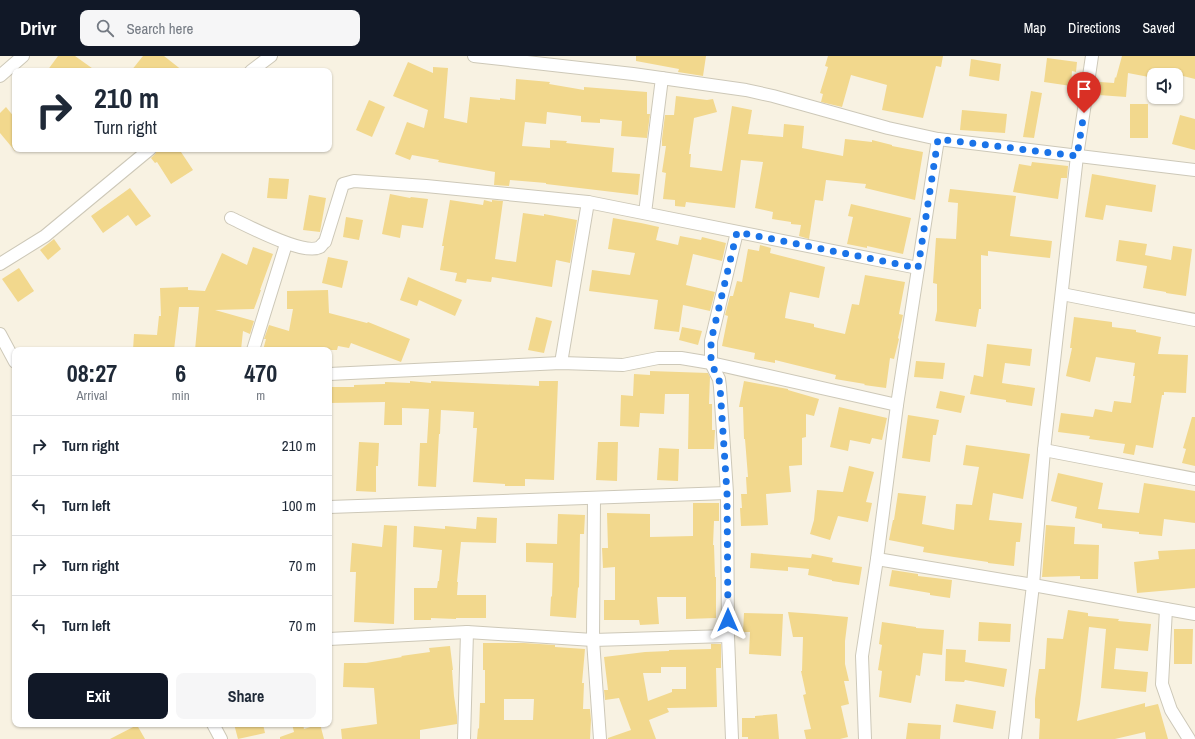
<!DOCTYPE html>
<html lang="en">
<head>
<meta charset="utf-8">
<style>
	body { margin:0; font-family:"Archivo Narrow",sans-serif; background:#f6f6f7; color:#1f2937; height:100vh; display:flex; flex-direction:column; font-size:15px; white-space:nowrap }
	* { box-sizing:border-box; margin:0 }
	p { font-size:13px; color:#747a83 }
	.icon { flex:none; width:22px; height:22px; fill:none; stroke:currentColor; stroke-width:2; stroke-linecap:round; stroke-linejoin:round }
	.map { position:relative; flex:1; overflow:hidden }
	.panel { position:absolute; left:12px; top:291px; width:320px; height:380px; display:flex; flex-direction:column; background:#fff; border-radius:8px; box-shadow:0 1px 3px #0004 }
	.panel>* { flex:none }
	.banner { position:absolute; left:12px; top:12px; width:320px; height:84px; border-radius:8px; box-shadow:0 1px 3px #0004; background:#fff; color:#1f2937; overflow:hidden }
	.fabs { position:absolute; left:1147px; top:12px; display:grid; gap:8px }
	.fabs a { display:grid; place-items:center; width:36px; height:36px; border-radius:8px; background:#fff; box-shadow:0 1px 3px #0004; font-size:20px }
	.pin { position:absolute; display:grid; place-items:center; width:34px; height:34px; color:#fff; margin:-41px -17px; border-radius:50% 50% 50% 0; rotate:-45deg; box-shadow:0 0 4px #0007 }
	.pin .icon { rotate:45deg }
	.me { position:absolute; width:44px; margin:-22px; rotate:0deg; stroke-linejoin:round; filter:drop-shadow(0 0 3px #0008) }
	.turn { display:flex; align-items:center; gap:14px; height:84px; padding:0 16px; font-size:18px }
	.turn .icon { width:52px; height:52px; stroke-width:2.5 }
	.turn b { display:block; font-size:28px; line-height:34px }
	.eta { display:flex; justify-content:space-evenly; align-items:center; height:68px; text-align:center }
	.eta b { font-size:24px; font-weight:700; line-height:28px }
	.primary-button { display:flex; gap:8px; margin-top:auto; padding:8px 16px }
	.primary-button a { flex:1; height:46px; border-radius:8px; background:#111827; color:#fff; font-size:16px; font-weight:700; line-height:46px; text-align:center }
	.primary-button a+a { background:#f6f6f7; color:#1f2937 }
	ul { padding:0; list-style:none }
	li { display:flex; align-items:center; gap:12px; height:60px; padding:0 16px; border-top:1px solid #e0e1e3 }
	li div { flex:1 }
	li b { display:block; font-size:15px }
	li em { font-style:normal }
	header { display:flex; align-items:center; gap:24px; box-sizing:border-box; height:56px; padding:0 20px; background:#111827; color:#fff }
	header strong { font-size:19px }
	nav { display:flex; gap:22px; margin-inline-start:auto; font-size:14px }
	.search { width:280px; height:36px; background:#f6f6f7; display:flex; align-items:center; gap:10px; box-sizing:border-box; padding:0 14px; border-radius:8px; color:#747a83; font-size:15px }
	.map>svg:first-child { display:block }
</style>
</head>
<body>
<header>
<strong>Drivr</strong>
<div class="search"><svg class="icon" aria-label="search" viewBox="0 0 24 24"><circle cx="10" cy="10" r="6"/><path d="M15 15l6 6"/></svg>Search here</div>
<nav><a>Map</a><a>Directions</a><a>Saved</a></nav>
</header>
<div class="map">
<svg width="1195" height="683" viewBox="0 0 1195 683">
	<rect width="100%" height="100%" fill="#f8f2e2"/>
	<g fill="#f2d88d" fill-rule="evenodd">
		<path d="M58 0H75L96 15H47Z"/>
		<path d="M143 0H164L183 15H131Z"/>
		<path d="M636 0H706L703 20 678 16 679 13 636 5Z"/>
		<path d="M828 0H943L941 11 936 10 923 62 882 54 887 29 851 19 842 51 821 46 823 38 820 37 828 11 825 10Z"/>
		<path d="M1122 0H1195V23L1179 19V21L1176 20V19L1160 16 1159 19H1154V22L1128 17 1126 41 1099 39 1100 26 1114 27 1115 21 1116 22Z"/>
		<path d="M1047 2 1077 6 1076 16 1072 15 1071 30 1044 26Z"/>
		<path d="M971 3 1001 8 999 25 969 20Z"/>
		<path d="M408 6 433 17V11L448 12 444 62 467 67 470 41 500 44V42L515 44 516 23 550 26 549 28 584 34V31L647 36V58H650L647 82 621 80 622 65 600 63V67L581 66V60L547 56 546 68 525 66 522 90 550 92V84L567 85 566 87 614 92 612 116 640 118 638 139 546 128V127L510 124 509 130 494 129 495 116 438 106 439 104 412 99 410 104 395 98 407 66 424 72 428 54 393 40Z"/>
		<path d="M1031 35 1042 37 1034 82 1023 81Z"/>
		<path d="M676 40 707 44 713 43 717 56 694 62 689 98H691L690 111 722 115 732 50 752 54 748 78 783 81 784 68 804 70 802 92 843 100 845 83 872 86V84L892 89V90L923 96 915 144 865 132 866 128 826 124 823 145 815 144 809 183 799 180 801 169 791 168V166L772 163 773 156 755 152 763 106 741 104 735 152 686 146 685 151 675 150V144L663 143 666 117 662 116 666 90H662V83L665 59H674Z"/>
		<path d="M369 44 385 51 372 81 356 74Z"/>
		<rect x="1130" y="48" width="18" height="34"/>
		<path d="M6 51 15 62V95L0 77V57Z"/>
		<path d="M962 54 1007 58 1005 77 960 74Z"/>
		<path d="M1180 59 1195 63V94L1172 88Z"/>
		<path d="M158 93H179L193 114 171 128 157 106 155 107 151 102 155 98Z"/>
		<path d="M1032 106 1068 110 1067 122H1061L1058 143 1013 136 1019 108 1031 110Z"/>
		<path d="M1092 118 1156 129 1152 156 1106 149 1103 164 1085 161Z"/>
		<path d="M269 122 289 123 287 143 267 142Z"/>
		<path d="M130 132 151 160 136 170 128 159 103 177 91 160Z"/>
		<path d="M950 133 1016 140 1010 180 1052 185 1050 202 988 195V200L981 199V253H979L976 271 935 265 937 255V228L933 227 936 182 956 183 958 147 948 146Z"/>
		<path d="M390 138 410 142 411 141 428 143 423 172 402 169 400 182 382 178Z"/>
		<path d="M309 139 326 142 320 176 303 174Z"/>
		<path d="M450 144 483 149 484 144 492 146V144L503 145 495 203 516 206 523 157 544 160V158L577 164 570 207 556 204 552 231 492 221 491 226 467 223 466 227 455 225 457 217 440 214 444 190H442Z"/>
		<path d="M851 148 911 162 903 198 867 190V192L847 188 853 161 848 160Z"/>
		<path d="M346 161 363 164 359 184 343 181Z"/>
		<path d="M613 162 641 167 659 171 656 184 678 189 680 180 701 184 702 181 726 187 722 205 693 198 686 229 715 236 710 255 683 249 679 276 654 273 658 244 589 235 592 214 630 219 635 197 608 193Z"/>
		<path d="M54 183 61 193 48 204 40 194Z"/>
		<path d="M1119 184 1147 188 1145 199 1171 204 1173 190 1192 193 1186 240 1166 237V236L1143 232 1147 210 1116 205Z"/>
		<path d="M760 189 771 192 770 197 825 211 819 242 790 236 786 255 785 262 814 268V271L845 278 852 248 859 249 865 219 905 226 899 258 903 259 898 282 899 283 894 303 890 302 886 332 864 329 865 328 835 323 836 319 775 304V307L754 303 755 297 722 290 728 260 725 259 730 240H733L737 225 742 226 748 193 759 195Z"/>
		<path d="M253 191 273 198 260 234H261L254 253 215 254 254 265 250 278 243 275 241 294H195L199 251H179L174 294H133L134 278 157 279 159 260H161L160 232 188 231V234L205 235 222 197 247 209Z"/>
		<path d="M328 201 348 205 342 232 322 227Z"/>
		<path d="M19 212 34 235 18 246 2 223Z"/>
		<path d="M408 221 462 244 455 260 419 244 417 250 400 244Z"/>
		<path d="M328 234 329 257 367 267 368 266 410 283 401 306 351 287 349 292 338 290 337 294H263L266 283H264L269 269 289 275 293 253H287V235Z"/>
		<path d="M536 261 552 265 544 297 528 294Z"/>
		<path d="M1074 261 1112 266V271L1136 274V276L1161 281 1158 298 1188 299 1186 337 1164 336V339H1162L1153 392 1136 389 1134 399 1123 397 1125 388 1089 383 1090 380 1058 376 1061 357 1093 361 1095 353 1112 356 1114 345 1131 347 1135 320H1133L1135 307 1096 301 1090 326 1066 320 1072 292H1070Z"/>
		<path d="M682 271 702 275 698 289 679 284Z"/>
		<path d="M987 288 1032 293 1030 310 1005 307 1002 327 1035 332 1032 350 1006 346V344L970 338 974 319 983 321Z"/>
		<path d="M916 305 945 307 943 323 914 321Z"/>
		<path d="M650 315 708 317 710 321 709 348H712V374H715L714 393H688L689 338H665L664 358 640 357 639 371 620 370 621 339 633 340 634 318 650 319Z"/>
		<path d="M410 325 431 327V325L450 326 539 330V325H558L554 424 525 423V430H505V428L473 426 477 372H473L474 356 441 354 440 378H439L436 431 418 430 420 387H427L429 353 402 352V369H384L385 346 329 347V331H354V329L385 328V326L410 327Z"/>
		<path d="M744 325 788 333V334L819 343 814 360 806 358V381L802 382V409L789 410 791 436 766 438 768 469 741 470 740 452H742L741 438H747L746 421H748L745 383H744L743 351H739Z"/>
		<path d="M940 335 965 340 961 357 936 352Z"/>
		<path d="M839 351 887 362 882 384 872 382 870 388 850 384 848 395 830 391Z"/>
		<path d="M908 359 939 364 936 379H933L930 406 902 402Z"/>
		<path d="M1192 361H1195V410L1182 407 1186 393 1183 392Z"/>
		<path d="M359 386 379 387 378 410H376V436L356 435Z"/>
		<path d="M598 386H618L617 425 596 424Z"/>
		<path d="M966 389 1030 398 1023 443 993 437 989 464 1022 467 1020 486H1016L1014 510 988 507V506L954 501 923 496 924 491 889 484 893 464H894L898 437 926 440 922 468 954 474 956 448 972 449 979 411 963 409Z"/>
		<path d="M659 392 679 393 678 425 657 424Z"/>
		<path d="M849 410 874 416 866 446 872 447 868 466 838 460 830 484 810 478 814 464 817 434 843 436Z"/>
		<path d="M1058 417 1103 427 1098 453 1139 457 1144 427 1195 435V467L1164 463 1162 480 1139 478V476L1102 472V468L1075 462 1077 451 1051 445Z"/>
		<path d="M693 447H719V465H714L713 489H714L715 521H716V562L686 563V541H657L659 568 640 569 639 564H604V544H615V511L603 512 602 492H608L607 457 650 458V481L693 480Z"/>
		<path d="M558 458 585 459 584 478H580L579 532 578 531 576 562 550 560 551 540 552 541 553 507 526 506V487L557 488Z"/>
		<path d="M477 461 497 462 496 487 461 486 457 526H458L457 539H486V562H456V563L431 562V564H414V532H437L438 525H439L442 494 413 491 414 470 445 473V470L476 473Z"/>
		<path d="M384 469 397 470 394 568 354 566 356 516H350L352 487 382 491Z"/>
		<path d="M1046 469 1075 471 1074 488 1099 489 1098 523H1080V520L1042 521Z"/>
		<path d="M1195 493V532L1137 537 1134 506 1159 503 1158 495Z"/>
		<path d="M751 497 811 502 812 498 833 502 832 506 862 511 859 529 832 525V524L808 519 809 513 788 511V515L750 512Z"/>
		<path d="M892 514 918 518V520L952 524 950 542 930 539V537L889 530Z"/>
		<path d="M1068 554 1088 557V560L1119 563 1118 565 1151 568 1148 595 1116 592 1114 613 1148 616 1146 636 1101 632 1106 573 1089 571 1080 648 1077 665 1145 647V651L1158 648 1168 683H1146L1145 676 1115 683H1039L1040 663 1035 662V643L1039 613H1045L1047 582 1063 583Z"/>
		<path d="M788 556 816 558 848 561 845 585V608L849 625H844L849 648 841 650 848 681 840 683H806L804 674 811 673 803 639 806 638 801 615H802L803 581H793Z"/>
		<path d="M744 557 783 558 781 600 749 598 750 576H743Z"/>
		<path d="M882 566 916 571V572L944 574 942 599 923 597 920 620 916 619 911 647 879 641 882 615 878 614 882 589 879 588Z"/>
		<path d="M979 566 1011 568 1010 586 978 585Z"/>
		<path d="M1174 573H1193L1192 608H1174Z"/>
		<path d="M483 587H524L555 589V591L585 593 582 627H584L583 653H590L591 664 590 683H477L478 672 479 673 480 647H485V614H483ZM504 643H534L533 664H504Z"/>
		<path d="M711 588H721V612H716L717 651 667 652 669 656 649 664 656 683H608V682L631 674 619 642 605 644 604 634H608L604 601 645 596 669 595V594L711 593ZM661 611H686V633H672V636L648 645 643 617H661Z"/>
		<path d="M450 590 453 614H452L454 640 457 660V668L420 674V683H342L341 673 377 668 374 632 343 631 344 607H366L402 601 401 600 430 596 429 592Z"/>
		<path d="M946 593 966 594 965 606 1007 613 1004 631 965 624 964 626 945 625Z"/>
		<path d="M956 648 996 655 993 673 953 666Z"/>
		<path d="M777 658 779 683H748V681H742V662H755V660Z"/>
		<path d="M908 667 941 669 940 683H906Z"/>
		<path d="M234 668H263L265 677 238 683Z"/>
		<path d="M292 668H303L304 673 320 668 324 683H280V681L294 676Z"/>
		<path d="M137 669 145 683H110Z"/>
	</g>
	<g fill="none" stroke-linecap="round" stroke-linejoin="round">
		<g stroke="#cdc8b8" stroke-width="14">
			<g id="street">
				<path d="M474 0 633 18 746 34 773 40 888 72 938 83 1195 114"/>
				<path d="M251 15 271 0"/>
				<path d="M0 20 23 0"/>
				<path d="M645 157 662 22"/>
				<path d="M231 162C248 170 304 200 320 191 322 189 323 187 325 186L343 128 354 125 426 130 588 146 918 212"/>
				<path d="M0 208 45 180 150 93"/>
				<path d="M1062 238 1195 264"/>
				<path d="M0 278 15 306"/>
				<path d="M253 294 286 188"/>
				<path d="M561 307 588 146"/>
				<path d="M329 318 561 307 623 309 658 302H681L711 307 897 349"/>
				<path d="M1044 394 1195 423"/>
				<path d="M594 442 593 584 600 683"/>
				<path d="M329 451 727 437"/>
				<path d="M877 503 1033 529 1195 558"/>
				<path d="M1166 553 1162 628 1171 654 1189 683"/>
				<path d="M329 583 467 576 593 584 728 580"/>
				<path d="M213 668 221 683"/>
				<path d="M464 683 467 576"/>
				<path d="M732 683 728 580 727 437 720 331 719 323 711 307V285L737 176"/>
				<path d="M865 683 862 600 877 503 897 349 938 83"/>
				<path d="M1015 683 1033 529 1044 394 1077 100 1092 0"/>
			</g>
		</g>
		<use href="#street" stroke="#fff" stroke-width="12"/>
	</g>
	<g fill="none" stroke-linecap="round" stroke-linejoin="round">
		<path stroke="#1a73e8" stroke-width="7" stroke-dasharray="0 12.6" d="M728 564 727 437 720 331 719 323 711 307V285L737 176 918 212 938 83 1077 100 1084 57"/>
	</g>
</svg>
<div class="fabs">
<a><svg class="icon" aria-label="sound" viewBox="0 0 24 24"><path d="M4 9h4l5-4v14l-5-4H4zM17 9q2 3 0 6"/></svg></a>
</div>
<div class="pin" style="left:1084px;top:57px;background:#d93025"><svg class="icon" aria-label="arrive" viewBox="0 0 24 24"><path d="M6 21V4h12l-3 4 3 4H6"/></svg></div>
<svg class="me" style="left:728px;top:564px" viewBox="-20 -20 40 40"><path d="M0-17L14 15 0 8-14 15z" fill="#1a73e8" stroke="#fff" stroke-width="4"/></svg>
<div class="banner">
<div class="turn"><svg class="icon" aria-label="right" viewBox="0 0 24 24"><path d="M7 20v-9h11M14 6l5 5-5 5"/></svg><div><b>210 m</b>Turn right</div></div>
</div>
<section class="panel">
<div class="eta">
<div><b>08:27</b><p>Arrival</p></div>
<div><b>6</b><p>min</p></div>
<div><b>470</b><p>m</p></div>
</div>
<ul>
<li><svg class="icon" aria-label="right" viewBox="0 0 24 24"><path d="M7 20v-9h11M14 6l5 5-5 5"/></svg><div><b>Turn right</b></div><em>210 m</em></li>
<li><svg class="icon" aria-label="left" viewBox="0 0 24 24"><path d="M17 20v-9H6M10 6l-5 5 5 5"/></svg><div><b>Turn left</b></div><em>100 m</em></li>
<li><svg class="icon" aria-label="right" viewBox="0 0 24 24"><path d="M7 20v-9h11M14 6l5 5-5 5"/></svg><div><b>Turn right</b></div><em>70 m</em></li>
<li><svg class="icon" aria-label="left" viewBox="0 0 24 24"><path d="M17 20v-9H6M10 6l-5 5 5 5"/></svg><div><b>Turn left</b></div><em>70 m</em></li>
</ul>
<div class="primary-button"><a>Exit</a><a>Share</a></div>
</section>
</div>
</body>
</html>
